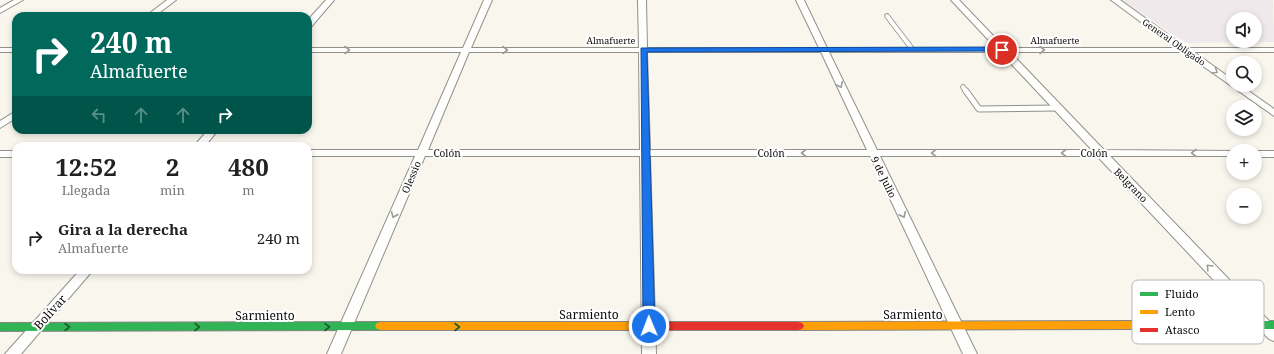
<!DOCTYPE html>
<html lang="es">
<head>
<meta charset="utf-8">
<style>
	body { margin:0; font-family:"Noto Serif",serif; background:#f2f2f2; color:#222; height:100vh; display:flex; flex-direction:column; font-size:15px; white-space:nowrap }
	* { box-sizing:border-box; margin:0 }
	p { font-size:13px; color:#767676 }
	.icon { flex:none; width:22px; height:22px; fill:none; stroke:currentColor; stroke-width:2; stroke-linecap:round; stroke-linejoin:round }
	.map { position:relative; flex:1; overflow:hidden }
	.side { position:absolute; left:12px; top:142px; width:300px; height:132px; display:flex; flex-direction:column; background:#fff; border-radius:12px; box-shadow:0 2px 6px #0003 }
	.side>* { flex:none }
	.hud { position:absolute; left:12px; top:12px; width:300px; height:122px; border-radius:12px; box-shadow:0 2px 6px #0003; background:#00695c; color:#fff; overflow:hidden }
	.controls { position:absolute; left:1226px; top:12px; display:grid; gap:8px }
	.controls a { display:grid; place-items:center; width:36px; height:36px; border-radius:50%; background:#fff; box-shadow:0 2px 6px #0003; font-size:20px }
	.pin { position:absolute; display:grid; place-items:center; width:34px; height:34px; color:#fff; margin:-17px; border:2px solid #fff; border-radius:50%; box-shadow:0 1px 4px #0007 }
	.me { position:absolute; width:44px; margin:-22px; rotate:359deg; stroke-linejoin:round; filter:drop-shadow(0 0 3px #0008) }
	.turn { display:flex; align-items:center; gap:14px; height:84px; padding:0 12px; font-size:18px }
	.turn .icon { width:52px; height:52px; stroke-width:2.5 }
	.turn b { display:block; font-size:28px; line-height:34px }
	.lanes { display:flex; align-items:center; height:38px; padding:0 12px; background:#0003; justify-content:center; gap:20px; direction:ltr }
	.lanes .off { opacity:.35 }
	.eta { display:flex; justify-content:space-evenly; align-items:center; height:68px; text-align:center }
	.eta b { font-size:24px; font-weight:700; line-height:28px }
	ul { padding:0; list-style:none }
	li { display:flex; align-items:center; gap:12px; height:56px; padding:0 12px }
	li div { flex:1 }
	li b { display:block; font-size:15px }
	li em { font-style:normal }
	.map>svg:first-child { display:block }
</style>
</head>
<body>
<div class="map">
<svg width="1274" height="354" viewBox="0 0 1274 354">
	<rect width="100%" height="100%" fill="#f9f6ed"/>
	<path fill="#efe9eb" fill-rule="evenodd" d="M1122 0H1273L1274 42 1186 43ZM1233 19H1255V41H1233Z"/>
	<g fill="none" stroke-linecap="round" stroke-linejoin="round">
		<g stroke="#92908c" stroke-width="5.5">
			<g id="lane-far1">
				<path d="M887 16 913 50"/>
				<path d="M963 87 966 92"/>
			</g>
		</g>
		<g stroke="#92908c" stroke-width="7">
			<path id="lane" d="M966 91 979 109 1058 108"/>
		</g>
		<g stroke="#92908c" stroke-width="2">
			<g id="street">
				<path d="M14 0H23L0 13V8Z"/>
				<path d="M167 0H176L155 16H146Z"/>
				<path d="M326 0H334L311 27H308V20Z"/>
				<path d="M484 0H492L471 48H639L638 0H646L647 48H819L796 0H804L827 48H996L951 0H959L1005 48H1176L1111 0H1120L1187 48H1274V52H1194L1233 80V85H1240L1274 109V116L1183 52H1010L1104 150 1237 151H1233V156H1110L1274 326V341L1269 339 1097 156H880L977 354H963L870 156H650L656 354H642L640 156H425L341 354H327L415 156H308V150H418L461 52H308V48H463ZM469 52H639L640 150H428ZM647 52H821L867 150H650ZM829 52H1000L1092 150H877Z"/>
				<rect x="0" y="48" width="16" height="4"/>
				<path d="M16 111V118L0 128V121Z"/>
				<path d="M208 130H218L205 146H194Z"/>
				<rect x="0" y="151" width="16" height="6"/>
				<path d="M1254 151H1274V157H1255Z"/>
				<path d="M80 270H93L21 354H5Z"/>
			</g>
		</g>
		<g stroke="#888783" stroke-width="2">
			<g id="fast">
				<path d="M1130 321H1274V329H1130L1126 328 1124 325 1126 322Z"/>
				<path d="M381 322 385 323 387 326 385 329 381 330 0 331V323Z"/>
			</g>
		</g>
		<g stroke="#888783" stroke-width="2">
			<g id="slow">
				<path d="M1130 321 1134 322 1136 325 1134 328 1130 329 798 330 794 329 792 326 794 323 798 322Z"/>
				<path d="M381 322H648L652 323 654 326 652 329 648 330H381L377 329 375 326 377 323Z"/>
			</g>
		</g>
		<g stroke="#888783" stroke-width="2">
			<path id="jam" d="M648 322H798L802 323 804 326 802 329 798 330H648L644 329 642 326 644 323Z"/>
		</g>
		<use href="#lane-far1" stroke="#fefefc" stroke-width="4"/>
		<use href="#lane" stroke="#fefefc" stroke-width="5"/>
		<use href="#street" fill="#fefefc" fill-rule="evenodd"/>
		<use href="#fast" fill="#30b455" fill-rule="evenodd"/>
		<use href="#slow" fill="#ff9f0a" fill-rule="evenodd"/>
		<use href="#jam" fill="#e5322d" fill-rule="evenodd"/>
	</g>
	<defs><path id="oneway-chevron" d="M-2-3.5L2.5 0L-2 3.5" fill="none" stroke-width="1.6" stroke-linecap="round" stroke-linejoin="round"/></defs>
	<g stroke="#9c9c9b">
		<use href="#oneway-chevron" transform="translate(347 50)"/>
		<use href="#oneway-chevron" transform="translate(505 50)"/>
		<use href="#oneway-chevron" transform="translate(1042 50)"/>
		<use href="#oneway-chevron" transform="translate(1215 71) rotate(35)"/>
		<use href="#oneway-chevron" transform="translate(840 85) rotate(64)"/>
		<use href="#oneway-chevron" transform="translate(804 153) rotate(-180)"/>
		<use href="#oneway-chevron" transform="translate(934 153) rotate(180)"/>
		<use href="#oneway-chevron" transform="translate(1064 153) rotate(180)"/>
		<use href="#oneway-chevron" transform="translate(1194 153) rotate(-180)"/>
		<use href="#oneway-chevron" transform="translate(394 215) rotate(113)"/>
		<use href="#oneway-chevron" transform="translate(903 215) rotate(64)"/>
		<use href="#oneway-chevron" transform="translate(1209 267) rotate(-134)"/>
	</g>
	<g stroke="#1d5f30">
		<use href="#oneway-chevron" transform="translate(67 327)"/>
		<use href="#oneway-chevron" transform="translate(197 327)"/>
		<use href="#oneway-chevron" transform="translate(327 327)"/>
		<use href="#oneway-chevron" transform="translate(457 327)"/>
	</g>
	<path fill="#1a73e8" stroke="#114b97" d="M1002 47 1006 50 1005 51 647 52 655 326 653 329H645L643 326 641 48Z"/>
	<g text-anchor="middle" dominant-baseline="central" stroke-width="4" stroke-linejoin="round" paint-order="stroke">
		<g font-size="9" fill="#0a0a0a" stroke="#fff">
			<text x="611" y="40">Almafuerte</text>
			<text x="1055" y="40">Almafuerte</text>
			<text transform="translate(1174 42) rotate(35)">General Obligado</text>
		</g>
		<g font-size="10" fill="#0a0a0a" stroke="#fff">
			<text x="447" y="153">Colón</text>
			<text x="771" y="153">Colón</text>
			<text x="1094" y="153">Colón</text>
			<text transform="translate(411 177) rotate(-67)">Olessio</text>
			<text transform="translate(884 177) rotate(64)">9 de Julio</text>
			<text transform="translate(1131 185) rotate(46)">Belgrano</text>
		</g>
		<g font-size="12" fill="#0a0a0a" stroke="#fff">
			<text transform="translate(50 312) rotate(-48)">Bolívar</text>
			<text x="589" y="314">Sarmiento</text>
			<text x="913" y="314">Sarmiento</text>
			<text x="265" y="315">Sarmiento</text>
		</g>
	</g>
	<rect x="1132" y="280" width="132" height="64" rx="6" fill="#fff" stroke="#b6b6b6" stroke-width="1"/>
	<rect x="1140" y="292" width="18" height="4" fill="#30b455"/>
	<rect x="1140" y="310" width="18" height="4" fill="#ff9f0a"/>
	<rect x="1140" y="328" width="18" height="4" fill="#e5322d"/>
	<g font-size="11" fill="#0a0a0a">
		<text x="1165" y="298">Fluido</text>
		<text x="1165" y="316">Lento</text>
		<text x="1165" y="334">Atasco</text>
	</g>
</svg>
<div class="controls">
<a><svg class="icon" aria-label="sound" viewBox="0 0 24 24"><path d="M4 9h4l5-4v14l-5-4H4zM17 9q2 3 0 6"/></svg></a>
<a><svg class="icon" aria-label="search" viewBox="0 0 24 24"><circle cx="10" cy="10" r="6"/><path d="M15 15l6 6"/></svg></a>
<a><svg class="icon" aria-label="layers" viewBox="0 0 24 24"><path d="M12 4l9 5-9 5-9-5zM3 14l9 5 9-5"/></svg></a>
<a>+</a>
<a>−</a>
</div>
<div class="pin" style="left:1002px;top:50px;background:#d93025"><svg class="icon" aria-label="arrive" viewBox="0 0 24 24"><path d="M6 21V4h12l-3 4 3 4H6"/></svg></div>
<svg class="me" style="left:649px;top:326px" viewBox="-20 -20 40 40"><circle r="17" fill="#1a73e8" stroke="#fff" stroke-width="3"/><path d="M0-11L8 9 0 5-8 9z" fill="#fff"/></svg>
<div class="hud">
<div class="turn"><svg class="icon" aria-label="right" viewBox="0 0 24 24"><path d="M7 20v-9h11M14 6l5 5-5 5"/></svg><div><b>240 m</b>Almafuerte</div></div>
<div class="lanes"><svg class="icon off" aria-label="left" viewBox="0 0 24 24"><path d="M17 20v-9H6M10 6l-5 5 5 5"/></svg><svg class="icon off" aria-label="ahead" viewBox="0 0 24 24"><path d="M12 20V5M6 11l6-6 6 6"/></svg><svg class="icon off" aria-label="ahead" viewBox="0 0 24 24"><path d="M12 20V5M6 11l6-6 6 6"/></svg><svg class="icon" aria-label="right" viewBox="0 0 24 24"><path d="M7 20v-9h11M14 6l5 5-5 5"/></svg></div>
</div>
<section class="side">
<div class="eta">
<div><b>12:52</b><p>Llegada</p></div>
<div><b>2</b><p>min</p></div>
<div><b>480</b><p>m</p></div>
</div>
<ul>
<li><svg class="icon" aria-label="right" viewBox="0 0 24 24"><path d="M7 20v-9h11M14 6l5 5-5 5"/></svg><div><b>Gira a la derecha</b><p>Almafuerte</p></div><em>240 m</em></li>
</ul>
</section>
</div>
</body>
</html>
